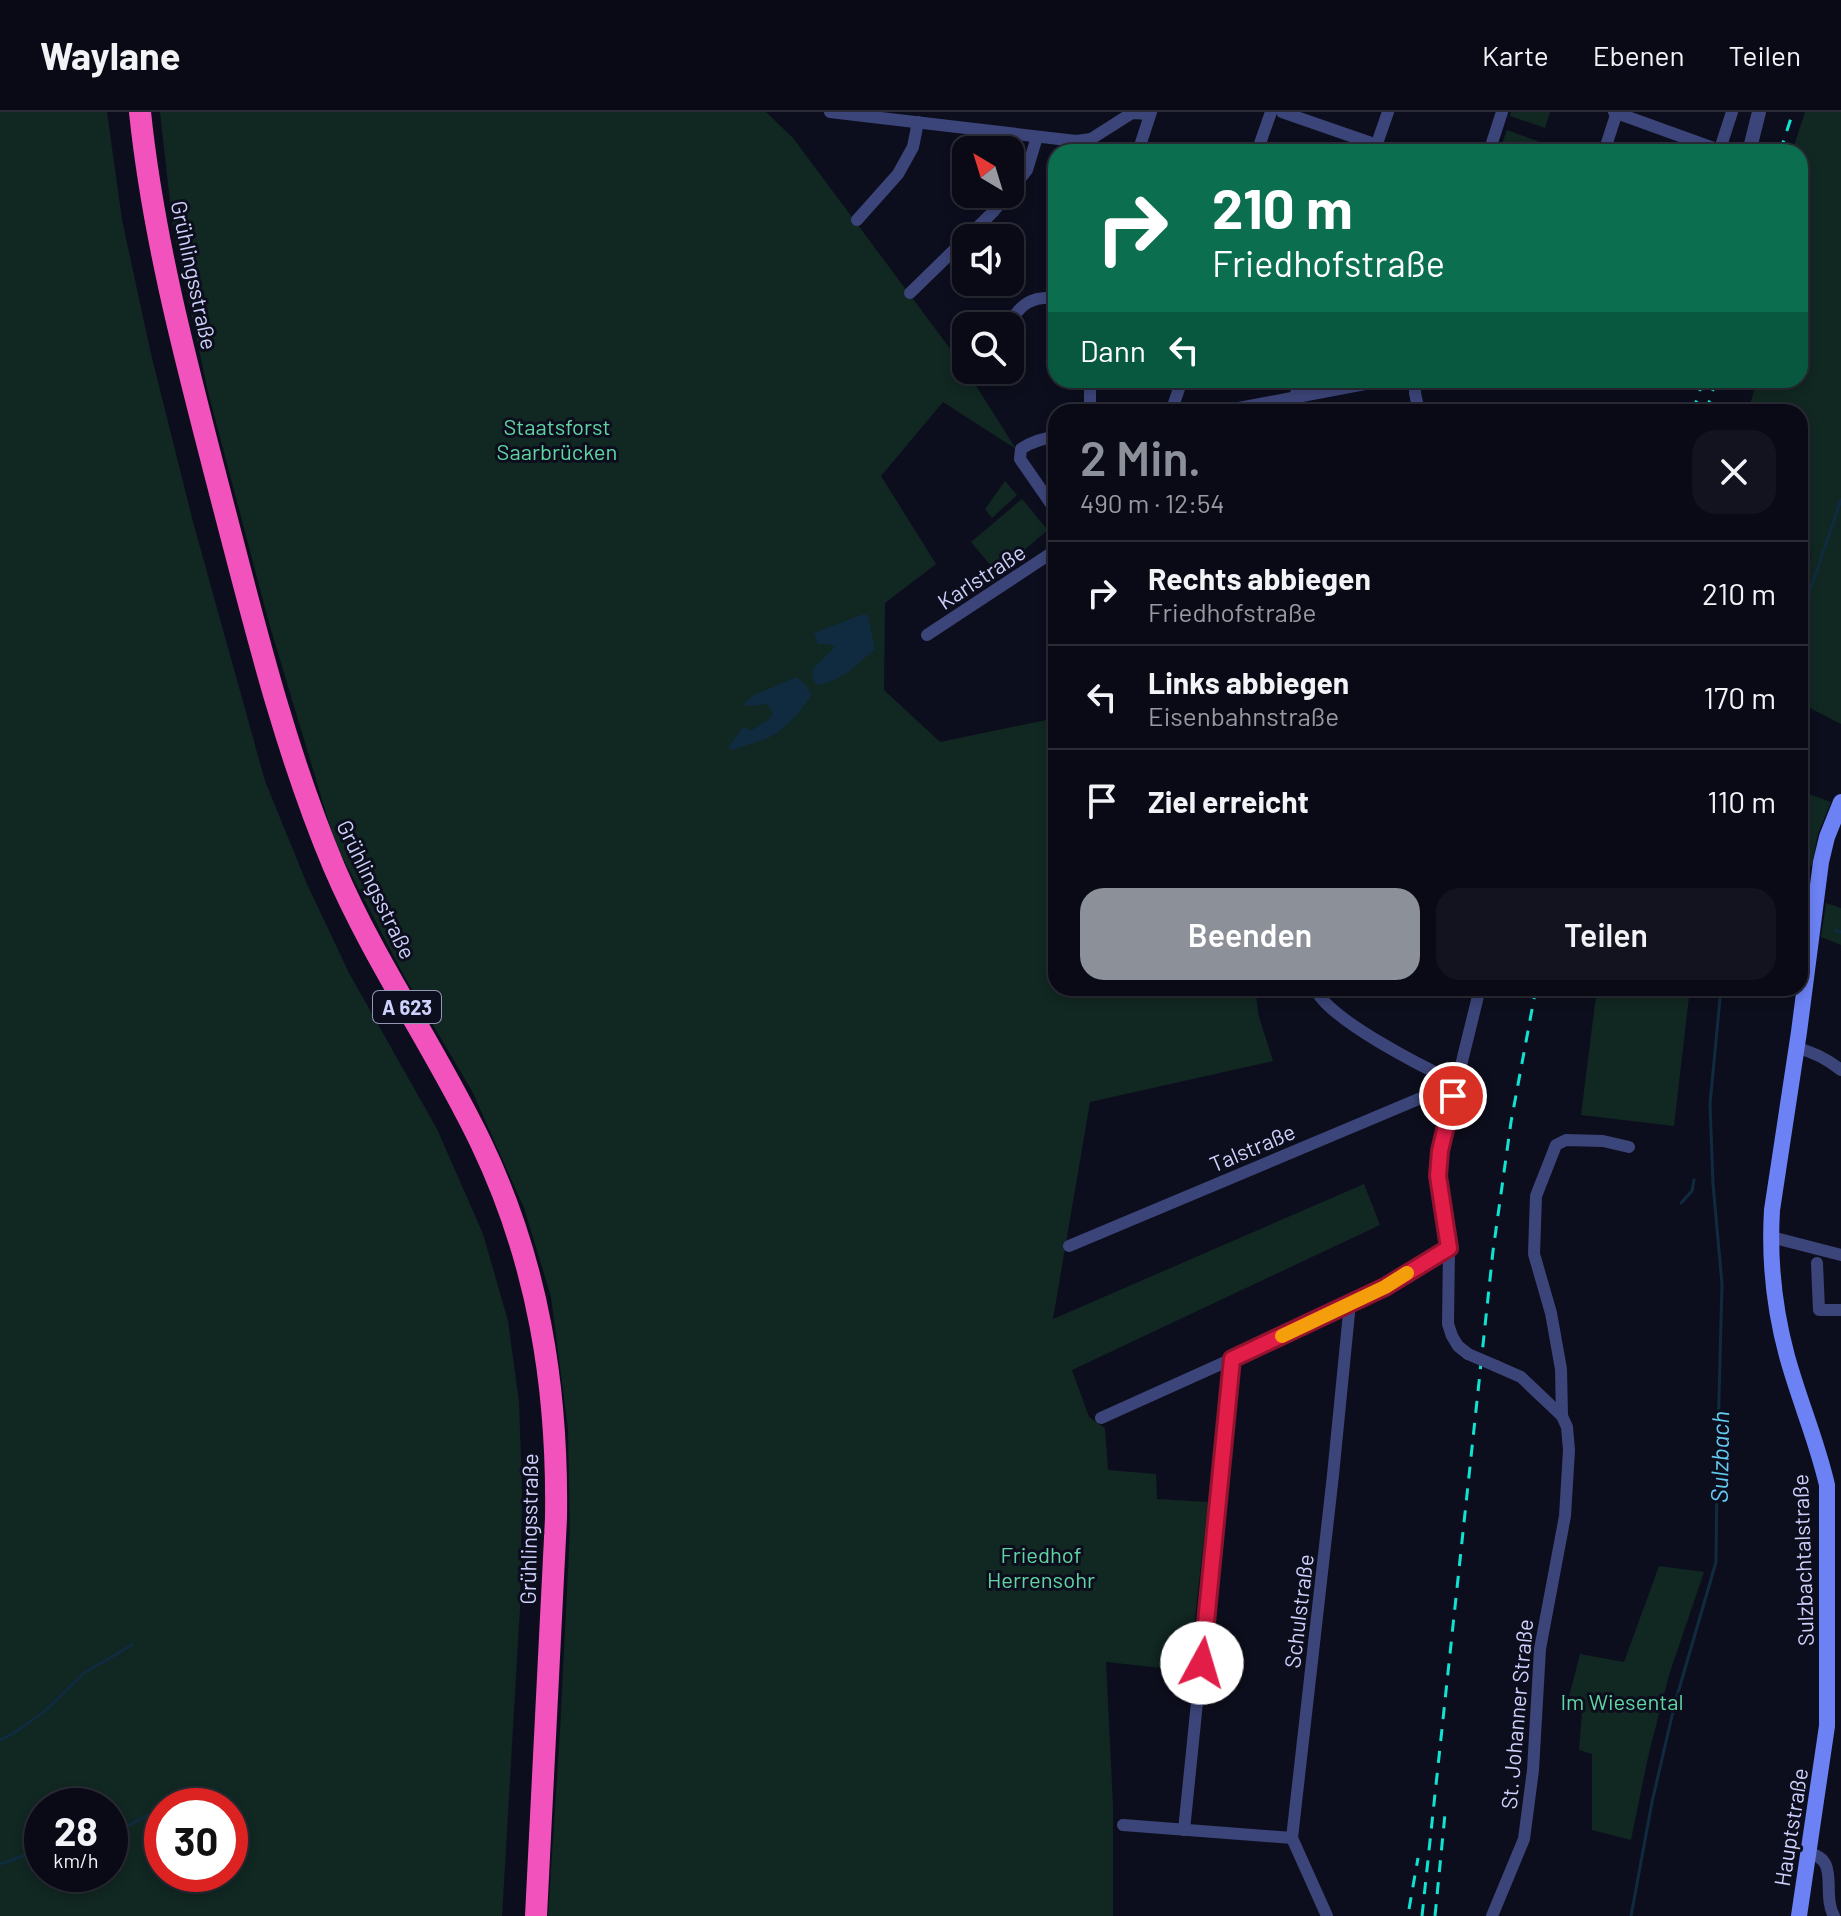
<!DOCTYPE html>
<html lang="de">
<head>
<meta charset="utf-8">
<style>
	body { margin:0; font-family:Barlow,sans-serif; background:#13131f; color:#f1f3f6; height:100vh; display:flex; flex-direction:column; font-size:30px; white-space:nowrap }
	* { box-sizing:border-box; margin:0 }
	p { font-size:26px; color:#999aa1 }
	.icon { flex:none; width:44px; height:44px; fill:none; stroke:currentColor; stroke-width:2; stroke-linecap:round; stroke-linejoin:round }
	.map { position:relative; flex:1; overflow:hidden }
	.side { position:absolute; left:1048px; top:292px; width:760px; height:592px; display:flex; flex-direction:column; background:#0a0a16; border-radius:24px; box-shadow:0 4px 12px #0003,0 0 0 2px #2a2b35 }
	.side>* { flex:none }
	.guide { position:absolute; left:1048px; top:32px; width:760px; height:244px; border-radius:24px; box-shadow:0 4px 12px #0003,0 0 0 2px #2a2b35; background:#0b6e4f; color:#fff; overflow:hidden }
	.needle { width:52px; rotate:322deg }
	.buttons { position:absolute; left:952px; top:24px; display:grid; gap:16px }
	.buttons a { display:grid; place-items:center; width:72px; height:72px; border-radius:16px; background:#0a0a16; box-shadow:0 4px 12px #0003,0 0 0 2px #2a2b35; font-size:40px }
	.speed { position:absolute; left:24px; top:1676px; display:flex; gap:16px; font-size:40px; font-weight:700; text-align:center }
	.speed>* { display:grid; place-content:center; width:104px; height:104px; border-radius:50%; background:#0a0a16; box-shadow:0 4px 12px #0003,0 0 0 2px #2a2b35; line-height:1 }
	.speed small { font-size:20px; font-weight:400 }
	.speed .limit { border:12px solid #d22; background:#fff; color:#111 }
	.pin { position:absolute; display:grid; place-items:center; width:68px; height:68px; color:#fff; margin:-34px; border:4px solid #fff; border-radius:50%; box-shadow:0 2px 8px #0007 }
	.me { position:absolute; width:88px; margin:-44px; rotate:6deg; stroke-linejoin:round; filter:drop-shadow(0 0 6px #0008) }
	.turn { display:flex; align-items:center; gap:28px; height:168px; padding:0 32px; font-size:36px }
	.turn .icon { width:104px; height:104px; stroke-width:2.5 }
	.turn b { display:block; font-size:56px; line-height:68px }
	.then { display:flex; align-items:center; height:76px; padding:0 32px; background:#0003; gap:16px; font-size:30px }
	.round { display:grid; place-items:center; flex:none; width:84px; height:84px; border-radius:24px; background:#13131f }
	.summary { display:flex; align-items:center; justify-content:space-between; height:136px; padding:0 32px }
	h1 { font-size:48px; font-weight:600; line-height:60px; color:#8c9099 }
	.button { display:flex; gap:16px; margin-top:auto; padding:16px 32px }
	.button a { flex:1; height:92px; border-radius:24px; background:#8c9099; color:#fff; font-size:32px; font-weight:600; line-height:92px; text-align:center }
	.button a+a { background:#13131f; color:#f1f3f6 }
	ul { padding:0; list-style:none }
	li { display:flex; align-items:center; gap:24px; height:104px; padding:0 32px; border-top:2px solid #2a2b35 }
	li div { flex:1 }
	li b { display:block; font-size:30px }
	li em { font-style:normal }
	header { display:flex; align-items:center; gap:48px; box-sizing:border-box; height:112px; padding:0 40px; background:#0a0a16; border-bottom:2px solid #2a2b35 }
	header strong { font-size:38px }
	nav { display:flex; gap:44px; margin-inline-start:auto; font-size:28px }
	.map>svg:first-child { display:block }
</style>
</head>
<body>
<header>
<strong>Waylane</strong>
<nav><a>Karte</a><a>Ebenen</a><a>Teilen</a></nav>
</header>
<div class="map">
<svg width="1841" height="1804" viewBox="0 0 1841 1804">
	<rect width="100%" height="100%" fill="#0d0e1d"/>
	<g fill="#112722" fill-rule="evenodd">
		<path d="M0 0H107L122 108 151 242 193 410 265 669 307 772 349 861 437 1017 483 1122 508 1209 519 1290 522 1380 520 1496 502 1804H0ZM42 1694H110V1762H42ZM162 1694H230V1762H162Z"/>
		<path d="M160 0H766L793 26 966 258 1016 337 943 290 881 364 936 452 885 491 884 578 940 630 1056 606V876H1255L1259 905 1273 949 1090 990 1053 1207 1364 1072 1380 1113 1072 1258 1089 1305 1105 1316 1108 1358 1156 1362 1157 1387 1208 1390 1189 1559 1106 1550 1113 1694V1804H548L560 1619 570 1418 568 1317 551 1185 524 1096 473 981 403 862 335 731 269 511 208 280 173 116Z"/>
		<path d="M1511 0H1550L1545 16 1510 4Z"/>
		<path d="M1805 0H1841V612L1800 591V484L1813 436 1800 473V300H1748L1757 268H1800V40H1792Z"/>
		<path d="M1507 18 1540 30 1536 40H1499Z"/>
		<path d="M1005 369 1017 383 992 406 985 397Z"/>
		<path d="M1022 387 1048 418 997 461 971 430Z"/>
		<path d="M1800 679 1831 690 1818 722 1812 754 1800 752Z"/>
		<path d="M1826 791 1841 796V833L1821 825Z"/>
		<path d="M1597 876H1690L1674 1014 1581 1003Z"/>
		<path d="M1659 1454 1704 1460 1669 1563 1648 1645 1631 1728 1592 1718V1642L1579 1638 1583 1587 1569 1585 1580 1542 1624 1550Z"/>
	</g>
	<g fill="#102b3f">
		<path d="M861 503H868L875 537C855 554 843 569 817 573L813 567 812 558 835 535 828 532H818L814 521Z"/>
		<path d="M796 565 805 572 812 583C801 598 787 616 770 625 759 630 745 633 733 638L728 635 743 615 752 618 768 608 773 601 767 592 752 594 743 593 752 584Z"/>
	</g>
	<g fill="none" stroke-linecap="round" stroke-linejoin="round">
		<g stroke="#102b3f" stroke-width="3">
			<path d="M1800 508 1841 388"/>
			<path d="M1835 818 1841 820"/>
			<path d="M1681 1091 1692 1079 1694 1068"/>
			<path d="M0 1628 14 1621 45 1599 84 1561 132 1533"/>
			<path d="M110 1723 150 1702"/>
			<path d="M0 1752 42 1737"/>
			<path d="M1631 1804 1652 1690 1675 1591 1716 1450 1717 1360 1722 1172 1713 1072 1710 992 1721 876"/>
		</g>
		<g stroke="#3c4579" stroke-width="12">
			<path d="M830 0 1076 29 1091 27 1132 1 1150 2"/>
			<path d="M1282 0 1377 33"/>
			<path d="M1614 0 1719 38"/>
			<path d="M1138 40 1151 0"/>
			<path d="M1257 40 1271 0"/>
			<path d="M1374 40 1388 0"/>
			<path d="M1489 40 1502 0"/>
			<path d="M1604 40 1617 0"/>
			<path d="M1719 40 1732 0"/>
			<path d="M1010 79 1027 58 1037 25"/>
			<path d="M857 108 898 62 913 35 918 10"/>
			<path d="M910 181 993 100 1008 82"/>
			<path d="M1008 214C1020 192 1031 184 1056 186"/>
			<path d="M975 267 981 258"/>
			<path d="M1090 268V300"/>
			<path d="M1415 268V281L1419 300"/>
			<path d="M1295 285 1300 268"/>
			<path d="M1171 300 1182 268"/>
			<path d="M1218 300 1386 268"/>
			<path d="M1056 325C1043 326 1031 330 1021 337L1020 347 1056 399"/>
			<path d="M927 523 1056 438"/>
			<path d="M1315 876C1327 907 1425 956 1457 971"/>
			<path d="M1797 936C1814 940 1827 947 1841 958"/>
			<path d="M1771 1125 1841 1143"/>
			<path d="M1069 1134 1421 986 1453 984"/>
			<path d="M1817 1151 1819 1198H1841"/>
			<path d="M1468 1242 1458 1234 1452 1224 1448 1212 1449 1136 1438 1064 1440 1039 1480 876"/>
			<path d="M1562 1304 1561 1257 1551 1201 1534 1142 1536 1084 1556 1033 1566 1028 1603 1029 1629 1035"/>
			<path d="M1101 1306 1232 1247 1385 1175 1449 1136"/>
			<path d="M1123 1713 1292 1726"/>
			<path d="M1184 1718 1232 1247"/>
			<path d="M1808 1741C1841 1747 1821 1781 1834 1804"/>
			<path d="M1327 1804 1292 1726 1333 1363 1350 1191"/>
			<path d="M1492 1804 1524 1727 1533 1658 1540 1537 1565 1404 1569 1338 1567 1315 1562 1304 1521 1265 1496 1254"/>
		</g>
		<path stroke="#3c4579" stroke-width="14" d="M1749 40 1759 0"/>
		<path stroke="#6c82f4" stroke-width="16" d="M1799 1804 1827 1614V1373C1817 1329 1799 1288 1787 1244 1774 1196 1769 1148 1772 1098L1799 920 1821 750 1827 725 1841 690"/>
		<path stroke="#f252bc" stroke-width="22" d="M140 0C154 135 191 268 225 400 256 519 286 641 334 755 375 851 436 937 481 1031 538 1150 558 1275 556 1406L536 1804"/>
		<g stroke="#11e3d2" stroke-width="3" stroke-dasharray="12 10" stroke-linecap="butt">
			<path d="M1780 40 1793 0"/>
			<path d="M1693 300 1703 268"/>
			<path d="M1706 300 1716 268"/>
			<path d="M1409 1797 1418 1746"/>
			<path d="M1422 1804 1493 1139 1511 1010 1536 876"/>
			<path d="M1435 1804 1445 1702"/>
		</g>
		<path stroke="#3c4579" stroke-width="12" d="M1468 1242 1496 1254"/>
	</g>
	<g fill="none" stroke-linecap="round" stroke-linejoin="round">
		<g stroke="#92132f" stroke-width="20">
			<path id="route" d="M1202 1551 1232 1247 1385 1175 1449 1136 1438 1064 1440 1039 1453 984"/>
		</g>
		<use href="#route" stroke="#e11d48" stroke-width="14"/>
		<path stroke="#f59e0b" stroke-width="14" d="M1282 1224 1385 1175 1407 1161"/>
	</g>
	<g text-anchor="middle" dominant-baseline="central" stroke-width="6" stroke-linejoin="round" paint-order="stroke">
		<rect fill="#0d0e1d" stroke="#9496b8" stroke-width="2" x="373" y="879" width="68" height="32" rx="6"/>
		<g font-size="20" font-weight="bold" fill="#ced1fb">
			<text x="407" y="895">A 623</text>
		</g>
		<g font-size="22" fill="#ced1fb" stroke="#0d0e1d">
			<text transform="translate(195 163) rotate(78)">Grühlingsstraße</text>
			<text transform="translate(981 464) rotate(-33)">Karlstraße</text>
			<text transform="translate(377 777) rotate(64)">Grühlingsstraße</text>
			<text transform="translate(1252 1035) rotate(-23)">Talstraße</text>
			<text transform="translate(528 1417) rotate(-89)">Grühlingsstraße</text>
			<text transform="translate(1802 1448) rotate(-92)">Sulzbachtalstraße</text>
			<text transform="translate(1298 1499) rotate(-83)">Schulstraße</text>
			<text transform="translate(1516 1602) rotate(-85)">St. Johanner Straße</text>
			<text transform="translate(1790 1715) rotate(-81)">Hauptstraße</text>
		</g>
		<g font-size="22" fill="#60d5a2" stroke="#0d0e1d">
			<text x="557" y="314">Staatsforst<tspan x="557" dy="25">Saarbrücken</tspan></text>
			<text x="1041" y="1442">Friedhof<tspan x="1041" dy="25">Herrensohr</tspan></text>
			<text x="1622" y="1589">Im Wiesental</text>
		</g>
		<g font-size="24" font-style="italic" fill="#64cbf3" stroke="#0d0e1d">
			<text transform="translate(1719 1345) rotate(-89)">Sulzbach</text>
		</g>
	</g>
</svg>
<div class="buttons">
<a><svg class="needle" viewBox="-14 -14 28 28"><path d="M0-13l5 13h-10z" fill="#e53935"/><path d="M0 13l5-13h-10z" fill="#999aa1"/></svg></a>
<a><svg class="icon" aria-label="sound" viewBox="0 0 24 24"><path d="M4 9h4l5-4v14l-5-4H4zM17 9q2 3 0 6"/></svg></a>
<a><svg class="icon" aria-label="search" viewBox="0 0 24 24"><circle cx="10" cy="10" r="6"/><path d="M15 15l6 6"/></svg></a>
</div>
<div class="speed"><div>28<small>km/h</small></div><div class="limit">30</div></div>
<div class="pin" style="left:1453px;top:984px;background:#d93025"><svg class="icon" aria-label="arrive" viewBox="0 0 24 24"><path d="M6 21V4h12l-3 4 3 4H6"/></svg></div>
<svg class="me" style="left:1202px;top:1551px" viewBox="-20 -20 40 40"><circle r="19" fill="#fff"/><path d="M0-13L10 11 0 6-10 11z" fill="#e11d48"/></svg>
<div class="guide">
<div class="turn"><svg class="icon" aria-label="right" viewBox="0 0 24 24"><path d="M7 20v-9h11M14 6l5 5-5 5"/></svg><div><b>210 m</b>Friedhofstraße</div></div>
<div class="then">Dann<svg class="icon" aria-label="left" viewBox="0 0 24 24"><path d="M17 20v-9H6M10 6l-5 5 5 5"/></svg></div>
</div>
<section class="side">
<div class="summary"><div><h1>2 Min.</h1><p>490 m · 12:54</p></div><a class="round"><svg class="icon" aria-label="close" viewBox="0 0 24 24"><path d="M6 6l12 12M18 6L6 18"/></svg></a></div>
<ul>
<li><svg class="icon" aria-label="right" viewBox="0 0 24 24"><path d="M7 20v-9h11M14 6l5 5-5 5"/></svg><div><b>Rechts abbiegen</b><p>Friedhofstraße</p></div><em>210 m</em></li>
<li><svg class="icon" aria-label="left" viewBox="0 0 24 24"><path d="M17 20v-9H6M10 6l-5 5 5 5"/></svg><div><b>Links abbiegen</b><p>Eisenbahnstraße</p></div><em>170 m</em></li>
<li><svg class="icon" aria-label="arrive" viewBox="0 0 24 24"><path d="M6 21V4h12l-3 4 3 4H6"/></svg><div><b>Ziel erreicht</b></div><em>110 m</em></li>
</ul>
<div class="button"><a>Beenden</a><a>Teilen</a></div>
</section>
</div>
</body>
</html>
